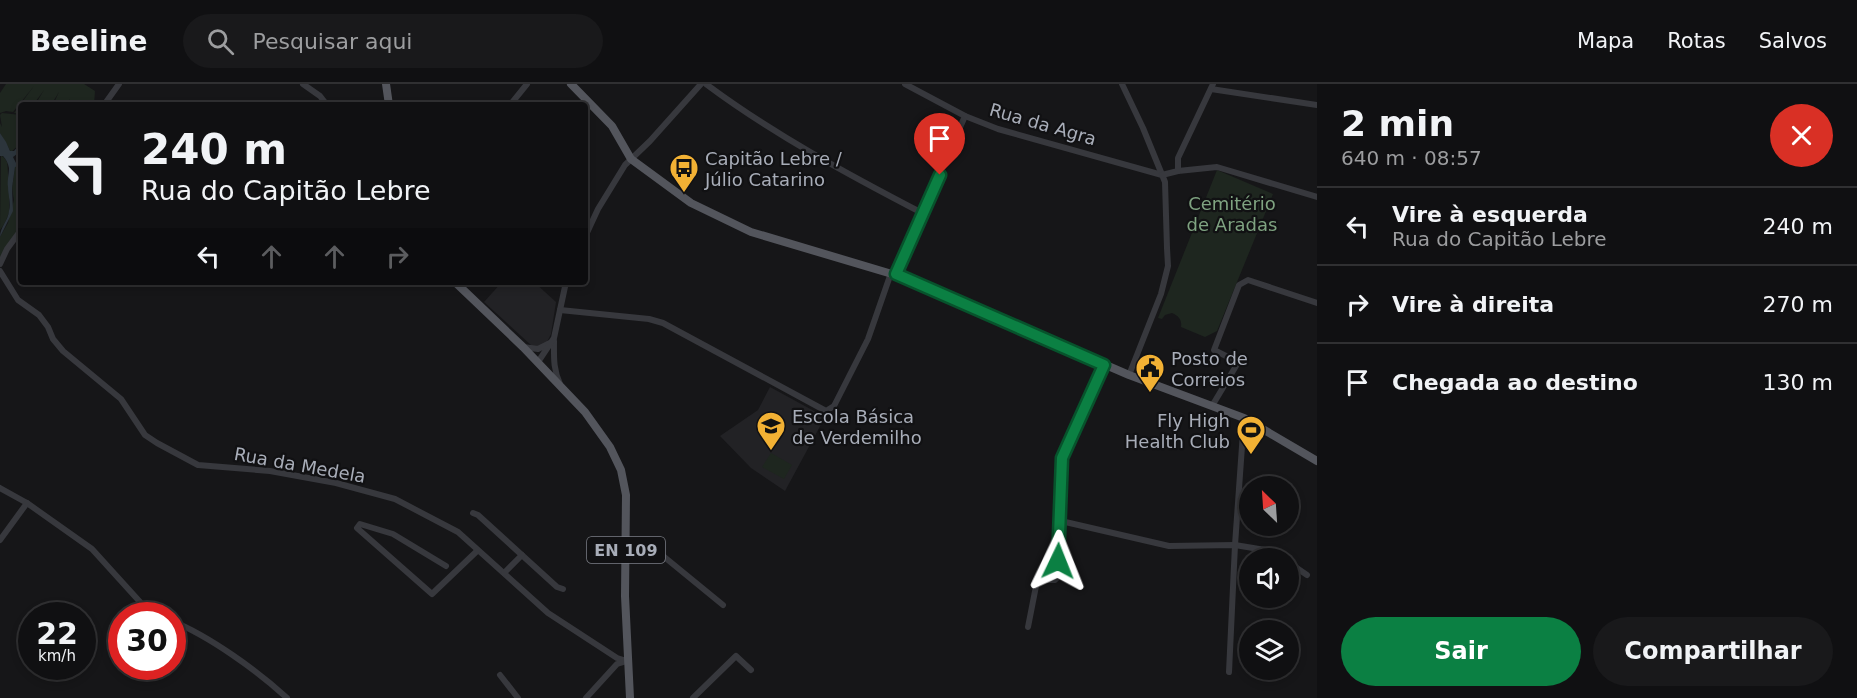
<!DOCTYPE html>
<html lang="pt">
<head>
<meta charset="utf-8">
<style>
	body { margin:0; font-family:"DejaVu Sans",sans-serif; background:#19191b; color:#f1f3f6; height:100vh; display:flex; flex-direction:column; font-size:22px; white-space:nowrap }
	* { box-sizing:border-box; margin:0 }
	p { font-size:20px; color:#9c9d9f }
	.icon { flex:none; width:33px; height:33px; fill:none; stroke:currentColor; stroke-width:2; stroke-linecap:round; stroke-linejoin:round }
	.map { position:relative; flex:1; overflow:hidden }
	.panel { display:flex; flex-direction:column; background:#101012; width:540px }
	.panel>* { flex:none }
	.top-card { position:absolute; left:18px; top:18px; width:570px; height:183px; border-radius:6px; box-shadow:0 3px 9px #0003,0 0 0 2px #303032; background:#101012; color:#f1f3f6; overflow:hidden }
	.needle { width:39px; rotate:335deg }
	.fabs { position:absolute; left:1239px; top:392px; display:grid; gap:12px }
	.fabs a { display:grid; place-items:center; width:60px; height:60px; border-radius:50%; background:#101012; box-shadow:0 3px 9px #0003,0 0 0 2px #303032; font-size:30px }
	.speed { position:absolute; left:18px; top:518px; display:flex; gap:12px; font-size:30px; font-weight:700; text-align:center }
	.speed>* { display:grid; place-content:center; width:78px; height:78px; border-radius:50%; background:#101012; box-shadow:0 3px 9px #0003,0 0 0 2px #303032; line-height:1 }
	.speed small { font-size:15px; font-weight:400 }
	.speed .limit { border:9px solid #d22; background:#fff; color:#111 }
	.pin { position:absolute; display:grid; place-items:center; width:51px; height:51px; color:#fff; margin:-62px -26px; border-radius:50% 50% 50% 0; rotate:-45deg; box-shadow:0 0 6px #0007 }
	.pin .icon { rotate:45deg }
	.me { position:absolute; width:66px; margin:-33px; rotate:2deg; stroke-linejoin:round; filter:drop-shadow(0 0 4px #0008) }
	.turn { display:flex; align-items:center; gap:21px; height:126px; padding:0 24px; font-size:27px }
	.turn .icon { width:78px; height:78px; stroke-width:2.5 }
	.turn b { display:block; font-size:42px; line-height:51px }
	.lanes { display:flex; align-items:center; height:57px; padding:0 24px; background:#0003; justify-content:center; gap:30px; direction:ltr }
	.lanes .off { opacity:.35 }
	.round { display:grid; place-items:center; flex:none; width:63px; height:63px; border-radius:32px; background:#19191b }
	.overview { display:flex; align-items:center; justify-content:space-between; height:102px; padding:0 24px }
	h1 { font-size:36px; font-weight:800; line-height:45px }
	.button { display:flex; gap:12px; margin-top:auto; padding:12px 24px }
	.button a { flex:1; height:69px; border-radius:36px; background:#0b8043; color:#fff; font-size:24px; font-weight:800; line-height:69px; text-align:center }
	.button a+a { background:#19191b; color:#f1f3f6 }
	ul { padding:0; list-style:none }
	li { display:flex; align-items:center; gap:18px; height:78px; padding:0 24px; border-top:2px solid #303032 }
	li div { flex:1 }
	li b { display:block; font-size:22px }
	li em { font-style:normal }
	header { display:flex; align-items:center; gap:36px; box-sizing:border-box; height:84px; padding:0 30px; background:#101012; border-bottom:2px solid #303032 }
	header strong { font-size:28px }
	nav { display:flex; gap:33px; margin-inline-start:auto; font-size:21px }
	.search { width:420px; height:54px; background:#19191b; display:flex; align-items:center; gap:15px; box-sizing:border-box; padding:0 21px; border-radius:33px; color:#9c9d9f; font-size:22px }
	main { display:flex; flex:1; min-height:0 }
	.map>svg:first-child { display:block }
</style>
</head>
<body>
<header>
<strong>Beeline</strong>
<div class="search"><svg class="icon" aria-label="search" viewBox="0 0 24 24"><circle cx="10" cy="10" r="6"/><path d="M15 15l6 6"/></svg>Pesquisar aqui</div>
<nav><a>Mapa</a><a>Rotas</a><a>Salvos</a></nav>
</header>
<main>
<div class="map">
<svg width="1317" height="614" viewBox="0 0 1317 614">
	<rect width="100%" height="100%" fill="#161618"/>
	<g fill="#222225">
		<path d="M502 198H534L556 218 551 250 547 258 540 263 532 262 484 218Z"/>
		<path d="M770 303 825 333 785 407 751 384 720 352 758 326Z"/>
	</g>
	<g fill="#1e261f">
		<path d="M6 0H84L95 7 94 21H68L70 15 66 21H53L59 8 51 21H35L44 6 33 21H21V30L14 29 34 2 13 28 6 27 0 29V9Z"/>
		<path d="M2 29 21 31V59L11 68 0 49V39L2 43 0 31Z"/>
		<path d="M1 71C4 74 5 74 7 78 8 81 10 125 9 128 7 135 4 141 0 146Z"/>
		<path d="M21 82V143L0 177V153L8 139 14 116 12 104 15 83Z"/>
		<path d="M1217 86 1273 110 1217 247 1205 253 1181 243C1182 236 1179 232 1172 229L1165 231 1162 235 1158 234Z"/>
		<path d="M771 369 792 381 784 395 762 383Z"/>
	</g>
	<path fill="#2c353c" d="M0 49 6 58 10 67H14L21 59V67L13 73 16 79 21 82 15 83 12 104 13 127 0 153C0 143 8 137 9 127 11 119 8 111 8 103 7 97 9 90 9 84 8 79 6 75 3 72H0Z"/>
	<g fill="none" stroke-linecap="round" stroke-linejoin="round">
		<g stroke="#37383d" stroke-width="6">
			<path d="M303 0 320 12 327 21"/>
			<path d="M706 0C773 50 849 91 924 130"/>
			<path d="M905 0 965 32 998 45 1162 91"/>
			<path d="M1122 0 1143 44 1165 98 1167 164 1168 182 1161 210 1129 291"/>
			<path d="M1211 5 1317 21"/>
			<path d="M104 21 119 0"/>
			<path d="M510 21 527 0"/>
			<path d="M1178 87 1217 83 1317 113"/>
			<path d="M1162 91 1178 87V74L1213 0"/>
			<path d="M585 153 598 125 625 81 650 57 701 0"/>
			<path d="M0 180 7 165 21 146"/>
			<path d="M0 187 18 216 39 231 48 243 53 255 63 267 121 315 145 351 157 359 198 381 270 387 336 399 395 415 458 448 548 529 617 574 627 577"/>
			<path d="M896 190 965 32"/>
			<path d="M560 226 649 235 663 239 826 327 834 322 868 255 891 189"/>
			<path d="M554 257C554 273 553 285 560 300"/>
			<path d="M523 263 538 265 550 259"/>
			<path d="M538 278 554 254 566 198"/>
			<path d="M1212 322 1236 282V277L1214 266 1239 201 1248 196 1317 219"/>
			<path d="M0 404 27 419 92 465 141 519 160 531"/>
			<path d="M473 429 478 431 557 503 563 505"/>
			<path d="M1061 437 1169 462 1235 461 1271 467 1283 474"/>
			<path d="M0 456 27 419"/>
			<path d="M626 459 657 467 723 521"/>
			<path d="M1288 478 1307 491"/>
			<path d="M446 482 393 450 360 440 357 444 432 510 477 467"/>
			<path d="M504 489 522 471"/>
			<path d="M172 537C209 552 258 587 287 614"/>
			<path d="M1028 543 1037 497 1039 496H1055L1058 493 1062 374 1104 281"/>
			<path d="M1229 588 1235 461 1244 334"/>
			<path d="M500 591 518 614"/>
			<path d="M586 614 617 580 627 577"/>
			<path d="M693 614 736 572 751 586"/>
		</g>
		<g stroke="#53555c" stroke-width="8">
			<path d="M386 0 389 21"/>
			<path d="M571 0 612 42 631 75 691 119 751 148 902 193 1129 291 1244 334 1317 377"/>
			<path d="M455 198 523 263 585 328 610 363 621 386 626 411 625 512 630 614"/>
		</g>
	</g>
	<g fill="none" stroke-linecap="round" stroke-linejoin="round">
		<g stroke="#07532c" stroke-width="15">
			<path id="route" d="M940 91 896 190 1104 281 1062 374 1058 477"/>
		</g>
		<use href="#route" stroke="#0b8043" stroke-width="10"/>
	</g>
	<defs>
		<g id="bus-pin" transform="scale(1.5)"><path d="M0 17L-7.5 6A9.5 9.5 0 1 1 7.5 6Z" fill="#f2b134" stroke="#111113"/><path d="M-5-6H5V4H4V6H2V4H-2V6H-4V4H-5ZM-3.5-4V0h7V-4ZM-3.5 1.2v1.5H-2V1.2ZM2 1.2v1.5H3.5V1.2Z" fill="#111"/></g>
		<g id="civic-pin" transform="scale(1.5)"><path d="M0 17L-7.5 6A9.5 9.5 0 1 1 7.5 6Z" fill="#f2b134" stroke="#111113"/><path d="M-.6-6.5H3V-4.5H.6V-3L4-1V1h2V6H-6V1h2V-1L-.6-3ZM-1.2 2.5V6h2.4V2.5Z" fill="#111"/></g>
		<g id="school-pin" transform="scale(1.5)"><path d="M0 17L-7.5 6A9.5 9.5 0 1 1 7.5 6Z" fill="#f2b134" stroke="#111113"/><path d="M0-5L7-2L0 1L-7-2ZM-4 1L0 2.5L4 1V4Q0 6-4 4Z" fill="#111"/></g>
		<g id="stadium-pin" transform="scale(1.5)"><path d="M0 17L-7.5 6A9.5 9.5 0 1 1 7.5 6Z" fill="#f2b134" stroke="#111113"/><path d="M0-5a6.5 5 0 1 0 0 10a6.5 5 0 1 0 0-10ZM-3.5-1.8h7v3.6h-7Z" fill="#111"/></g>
	</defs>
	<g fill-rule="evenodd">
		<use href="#bus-pin" x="684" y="84"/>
		<use href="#civic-pin" x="1150" y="284"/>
		<use href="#school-pin" x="771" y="342"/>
		<use href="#stadium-pin" x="1251" y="346"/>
	</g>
	<g text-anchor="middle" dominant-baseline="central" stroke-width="4.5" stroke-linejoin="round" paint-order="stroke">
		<rect fill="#111113" stroke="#7b7e86" stroke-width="1.5" x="587" y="453" width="78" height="26" rx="4.5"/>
		<g font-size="16" font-weight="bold" fill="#a8adb8">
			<text x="626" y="466">EN 109</text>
		</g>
		<g font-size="18" fill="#a8adb8" stroke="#111113">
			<text transform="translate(1043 40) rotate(16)">Rua da Agra</text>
			<text transform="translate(300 381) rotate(10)">Rua da Medela</text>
		</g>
		<g font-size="18" fill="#a8adb8" stroke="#111113" text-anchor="start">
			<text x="705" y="74">Capitão Lebre /<tspan x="705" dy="21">Júlio Catarino</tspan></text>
			<text x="1171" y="274">Posto de<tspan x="1171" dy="21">Correios</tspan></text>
			<text x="792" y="332">Escola Básica<tspan x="792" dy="21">de Verdemilho</tspan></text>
			<text x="1230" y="336" text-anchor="end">Fly High<tspan x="1230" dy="21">Health Club</tspan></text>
		</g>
		<g font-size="18" fill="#7fa381" stroke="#111113">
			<text x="1232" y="119">Cemitério<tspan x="1232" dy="21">de Aradas</tspan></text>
		</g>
	</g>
</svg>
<div class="fabs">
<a><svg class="needle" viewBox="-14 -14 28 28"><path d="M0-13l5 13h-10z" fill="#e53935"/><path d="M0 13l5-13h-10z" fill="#9c9d9f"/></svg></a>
<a><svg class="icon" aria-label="sound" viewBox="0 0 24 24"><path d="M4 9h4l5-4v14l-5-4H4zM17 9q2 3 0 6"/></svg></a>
<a><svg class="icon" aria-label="layers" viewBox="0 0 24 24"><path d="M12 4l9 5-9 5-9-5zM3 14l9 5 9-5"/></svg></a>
</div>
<div class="speed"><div>22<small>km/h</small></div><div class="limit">30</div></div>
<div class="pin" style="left:940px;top:91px;background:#d93025"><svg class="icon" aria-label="arrive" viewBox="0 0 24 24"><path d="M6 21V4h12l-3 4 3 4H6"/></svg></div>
<svg class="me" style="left:1058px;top:477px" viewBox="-20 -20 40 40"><path d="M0-17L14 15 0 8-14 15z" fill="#0b8043" stroke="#fff" stroke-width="4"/></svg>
<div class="top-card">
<div class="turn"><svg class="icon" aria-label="left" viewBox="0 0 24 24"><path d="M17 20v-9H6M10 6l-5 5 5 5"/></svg><div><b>240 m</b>Rua do Capitão Lebre</div></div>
<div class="lanes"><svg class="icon" aria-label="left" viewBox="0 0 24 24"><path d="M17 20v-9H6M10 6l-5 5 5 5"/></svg><svg class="icon off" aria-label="ahead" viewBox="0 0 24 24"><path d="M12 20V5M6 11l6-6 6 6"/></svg><svg class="icon off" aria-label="ahead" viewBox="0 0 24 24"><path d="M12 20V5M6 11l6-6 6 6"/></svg><svg class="icon off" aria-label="right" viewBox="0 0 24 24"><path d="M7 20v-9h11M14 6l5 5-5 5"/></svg></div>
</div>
</div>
<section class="panel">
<div class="overview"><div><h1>2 min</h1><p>640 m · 08:57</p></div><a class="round" style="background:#d93025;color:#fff"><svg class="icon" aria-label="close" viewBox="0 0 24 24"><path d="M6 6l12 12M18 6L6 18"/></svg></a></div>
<ul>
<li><svg class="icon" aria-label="left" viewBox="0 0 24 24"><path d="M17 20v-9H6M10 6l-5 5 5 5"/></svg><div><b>Vire à esquerda</b><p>Rua do Capitão Lebre</p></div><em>240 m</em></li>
<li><svg class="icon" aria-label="right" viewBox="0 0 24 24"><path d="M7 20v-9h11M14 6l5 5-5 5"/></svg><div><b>Vire à direita</b></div><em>270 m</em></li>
<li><svg class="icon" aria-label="arrive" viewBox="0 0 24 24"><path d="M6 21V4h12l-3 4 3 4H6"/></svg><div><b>Chegada ao destino</b></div><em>130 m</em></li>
</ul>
<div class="button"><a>Sair</a><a>Compartilhar</a></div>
</section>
</main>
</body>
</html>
